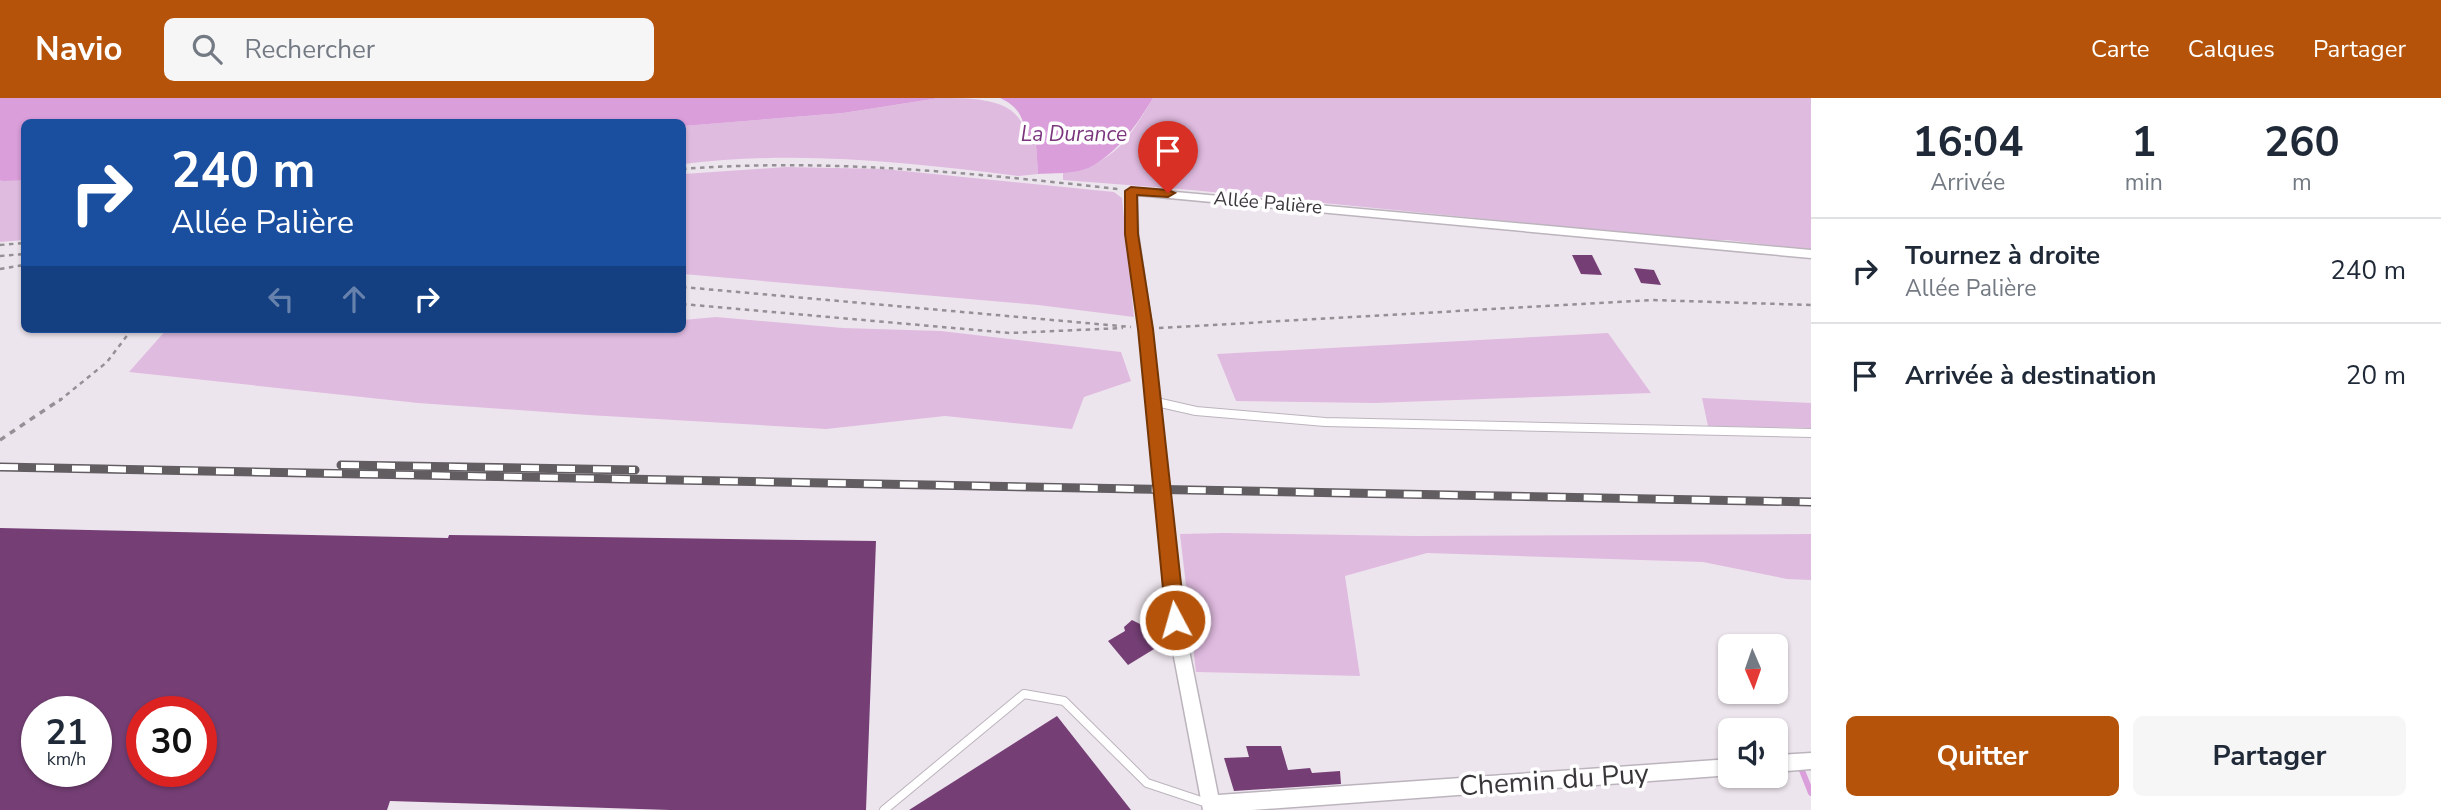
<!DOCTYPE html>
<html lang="fr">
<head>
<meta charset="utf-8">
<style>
	body { margin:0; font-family:"Nunito Sans",sans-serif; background:#f6f6f7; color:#1f2937; height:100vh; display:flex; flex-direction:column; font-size:26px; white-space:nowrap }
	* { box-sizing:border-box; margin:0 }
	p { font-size:23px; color:#747a83 }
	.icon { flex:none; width:38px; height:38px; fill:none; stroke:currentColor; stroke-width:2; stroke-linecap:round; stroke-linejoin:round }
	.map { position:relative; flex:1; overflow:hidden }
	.drawer { display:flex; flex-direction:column; background:#fff; width:630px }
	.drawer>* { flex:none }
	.banner { position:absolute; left:21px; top:21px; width:665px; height:214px; border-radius:10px; box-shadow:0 2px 5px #0004; background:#1a4fa0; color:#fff; overflow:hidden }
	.needle { width:46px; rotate:178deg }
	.tools { position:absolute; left:1718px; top:536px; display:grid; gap:14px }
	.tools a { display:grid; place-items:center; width:70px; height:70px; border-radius:10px; background:#fff; box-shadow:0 2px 5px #0004; font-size:35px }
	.speed { position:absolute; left:21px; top:598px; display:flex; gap:14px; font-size:35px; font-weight:700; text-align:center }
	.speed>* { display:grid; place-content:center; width:91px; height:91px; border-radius:50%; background:#fff; box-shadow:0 2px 5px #0004; line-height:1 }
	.speed small { font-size:18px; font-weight:400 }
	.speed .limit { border:10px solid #d22; background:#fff; color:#111 }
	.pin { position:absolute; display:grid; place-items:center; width:60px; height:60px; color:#fff; margin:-72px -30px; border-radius:50% 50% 50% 0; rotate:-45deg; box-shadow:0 0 7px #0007 }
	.pin .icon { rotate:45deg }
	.me { position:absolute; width:77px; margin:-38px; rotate:354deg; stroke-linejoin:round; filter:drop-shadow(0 0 5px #0008) }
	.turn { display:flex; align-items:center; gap:24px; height:147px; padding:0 35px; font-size:32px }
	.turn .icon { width:91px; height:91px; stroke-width:2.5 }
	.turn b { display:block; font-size:49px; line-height:60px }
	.lanes { display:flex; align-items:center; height:66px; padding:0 35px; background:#0003; justify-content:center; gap:35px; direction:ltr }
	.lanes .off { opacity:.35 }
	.eta { display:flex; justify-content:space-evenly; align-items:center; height:119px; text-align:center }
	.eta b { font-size:42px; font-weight:700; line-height:49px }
	.primary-button { display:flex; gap:14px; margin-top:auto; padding:14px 35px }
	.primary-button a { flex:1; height:80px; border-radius:10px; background:#b45309; color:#fff; font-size:28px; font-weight:700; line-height:80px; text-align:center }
	.primary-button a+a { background:#f6f6f7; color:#1f2937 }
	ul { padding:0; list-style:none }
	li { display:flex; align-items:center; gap:21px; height:105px; padding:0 35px; border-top:2px solid #e0e1e3 }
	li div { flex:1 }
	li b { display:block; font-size:26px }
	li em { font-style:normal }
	header { display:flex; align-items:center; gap:42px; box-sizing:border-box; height:98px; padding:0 35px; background:#b45309; color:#fff }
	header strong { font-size:33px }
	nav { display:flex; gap:38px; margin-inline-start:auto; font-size:24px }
	.search { width:490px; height:63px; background:#f6f6f7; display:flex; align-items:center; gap:18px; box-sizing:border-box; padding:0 24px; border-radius:10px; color:#747a83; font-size:26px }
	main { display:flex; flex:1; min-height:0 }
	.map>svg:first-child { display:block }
</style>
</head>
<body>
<header>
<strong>Navio</strong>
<div class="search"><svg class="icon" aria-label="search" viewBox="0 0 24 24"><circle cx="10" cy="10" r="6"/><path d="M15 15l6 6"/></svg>Rechercher</div>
<nav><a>Carte</a><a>Calques</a><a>Partager</a></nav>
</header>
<main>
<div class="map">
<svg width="1811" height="712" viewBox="0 0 1811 712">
	<rect width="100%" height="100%" fill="#ede5ed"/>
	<g fill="#e0bbe0">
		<path d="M939 0C979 0 1024 0 1026 43L1036 46 1038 76 1019 78C904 64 798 52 683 66L682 28 843 15Z"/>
		<path d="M1153 0H1811V152L1726 142H1699L1192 92 1063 82V74C1114 67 1128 42 1153 0Z"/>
		<path d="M786 69 884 71 1114 94 1122 100 1134 219 1038 207 683 176V76Z"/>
		<path d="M0 82H24V142L0 144Z"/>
		<path d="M716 219 843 230 941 233 1121 254 1131 283 1084 299 1072 331 945 318 826 331 588 317 418 305 129 274 167 231H682L683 222Z"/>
		<path d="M1608 235 1651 295 1374 305 1236 303 1217 256Z"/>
		<path d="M1702 300 1811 305V330L1708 328Z"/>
		<path d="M1223 435 1415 438 1811 436V482L1787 481 1703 464 1427 455 1345 478 1360 578 1196 574 1180 436Z"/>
	</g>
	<g fill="#da9eda">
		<path d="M0 0H939L843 15 683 28 682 24H24V82L3 83 0 82Z"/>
		<path d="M1000 0H1153C1136 28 1120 52 1092 68 1079 76 1054 75 1038 76L1036 46 1026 43C1025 22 1020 9 1000 0Z"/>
	</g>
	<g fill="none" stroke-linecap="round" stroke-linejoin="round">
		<path stroke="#da9eda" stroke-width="6" d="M1801 670 1811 695"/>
	</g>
	<g fill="#753f75" fill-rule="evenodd">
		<path d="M1572 157H1592L1602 177 1581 176Z"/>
		<path d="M1634 170 1654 172 1661 187 1641 185Z"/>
		<path d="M0 430 448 440 449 437 876 443 866 712H670L390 703 387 712H0ZM37 614H96V674H37ZM142 614H201V674H142Z"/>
		<path d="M1132 522 1140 526 1159 548 1128 567 1108 543 1125 533 1124 529Z"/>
		<path d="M1057 618 1131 712H909Z"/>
		<path d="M1246 648H1281L1288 672 1310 670 1312 675 1340 673 1341 686 1234 693 1224 660 1249 659Z"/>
	</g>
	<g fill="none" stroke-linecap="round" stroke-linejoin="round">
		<g stroke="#bcb4bc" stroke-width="10">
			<g id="lane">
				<path d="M1152 303 1196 313 1325 324 1811 335"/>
				<path d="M884 712 1024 596 1064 603 1147 685 1210 706"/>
			</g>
		</g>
		<g stroke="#bcb4bc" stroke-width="3">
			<g id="street">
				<path d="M1131 90 1811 152V160L1137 97 1138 136 1152 231 1183 522 1218 697 1731 661 1732 677 1252 712H1203L1167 522 1140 231 1126 136V93Z"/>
				<path d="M1811 655V671L1776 674V657Z"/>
			</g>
		</g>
		<g stroke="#959095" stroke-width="2.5" stroke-dasharray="4.5 4.5" stroke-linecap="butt">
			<path d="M682 71C829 60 972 75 1118 91"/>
			<path d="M0 147 24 145"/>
			<path d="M0 158 24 156"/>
			<path d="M0 171 24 167"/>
			<path d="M682 189 1131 229"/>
			<path d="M682 206 1010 235 1123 230"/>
			<path d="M1159 230 1651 202 1811 207"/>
			<path d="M59 303 107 264 132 231"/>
		</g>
		<path stroke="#959095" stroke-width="3.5" stroke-dasharray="6 6" stroke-linecap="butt" d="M0 342 61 301"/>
		<use href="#lane" stroke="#fff" stroke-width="8"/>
		<use href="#street" fill="#fff" fill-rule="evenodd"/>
		<g stroke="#615d61" stroke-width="9">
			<g id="rail">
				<path d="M341 367 635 372"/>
				<path d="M0 369 1811 404"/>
			</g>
		</g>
		<use href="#rail" stroke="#fff" stroke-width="6" stroke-dasharray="18" stroke-linecap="butt"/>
	</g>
	<path fill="#b45309" stroke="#753606" stroke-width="2" d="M1131 89 1168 92 1175 95 1168 99 1137 97 1138 136 1153 231 1185 522 1182 528 1175 530 1169 528 1166 522 1138 231 1125 136V93Z"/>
	<g text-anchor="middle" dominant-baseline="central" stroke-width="7" stroke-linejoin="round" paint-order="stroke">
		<g font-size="19" fill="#393639" stroke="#fff">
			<text transform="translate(1268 105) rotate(5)">Allée Palière</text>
		</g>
		<g font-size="21" font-style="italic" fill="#7b357d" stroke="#fff">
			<text x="1074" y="36">La Durance</text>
		</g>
		<g font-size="28" fill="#393639" stroke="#fff">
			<text transform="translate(1554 682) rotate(-4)">Chemin du Puy</text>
		</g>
	</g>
</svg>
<div class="tools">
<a><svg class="needle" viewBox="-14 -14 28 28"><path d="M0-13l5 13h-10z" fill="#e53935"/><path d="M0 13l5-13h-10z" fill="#747a83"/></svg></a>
<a><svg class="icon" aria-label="sound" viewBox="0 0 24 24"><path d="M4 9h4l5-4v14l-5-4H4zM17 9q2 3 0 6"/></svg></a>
</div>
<div class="speed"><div>21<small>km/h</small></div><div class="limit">30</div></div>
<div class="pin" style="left:1168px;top:95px;background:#d93025"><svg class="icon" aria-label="arrive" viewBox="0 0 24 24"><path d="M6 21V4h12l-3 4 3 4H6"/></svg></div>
<svg class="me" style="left:1175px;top:522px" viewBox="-20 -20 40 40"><circle r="17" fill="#b45309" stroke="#fff" stroke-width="3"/><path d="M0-11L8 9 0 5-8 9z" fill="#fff"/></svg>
<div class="banner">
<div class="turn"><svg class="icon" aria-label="right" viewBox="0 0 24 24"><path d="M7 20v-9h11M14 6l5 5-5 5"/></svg><div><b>240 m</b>Allée Palière</div></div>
<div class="lanes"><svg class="icon off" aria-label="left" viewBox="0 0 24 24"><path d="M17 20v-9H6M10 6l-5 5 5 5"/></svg><svg class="icon off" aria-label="ahead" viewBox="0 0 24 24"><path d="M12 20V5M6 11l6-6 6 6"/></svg><svg class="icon" aria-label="right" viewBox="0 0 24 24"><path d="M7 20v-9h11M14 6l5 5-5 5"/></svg></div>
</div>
</div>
<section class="drawer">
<div class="eta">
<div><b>16:04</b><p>Arrivée</p></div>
<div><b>1</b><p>min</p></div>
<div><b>260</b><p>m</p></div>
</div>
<ul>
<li><svg class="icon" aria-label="right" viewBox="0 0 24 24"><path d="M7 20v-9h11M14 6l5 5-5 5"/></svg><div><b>Tournez à droite</b><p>Allée Palière</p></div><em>240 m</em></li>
<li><svg class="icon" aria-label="arrive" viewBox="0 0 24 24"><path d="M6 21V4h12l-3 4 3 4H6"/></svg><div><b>Arrivée à destination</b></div><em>20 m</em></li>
</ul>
<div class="primary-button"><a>Quitter</a><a>Partager</a></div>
</section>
</main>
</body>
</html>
